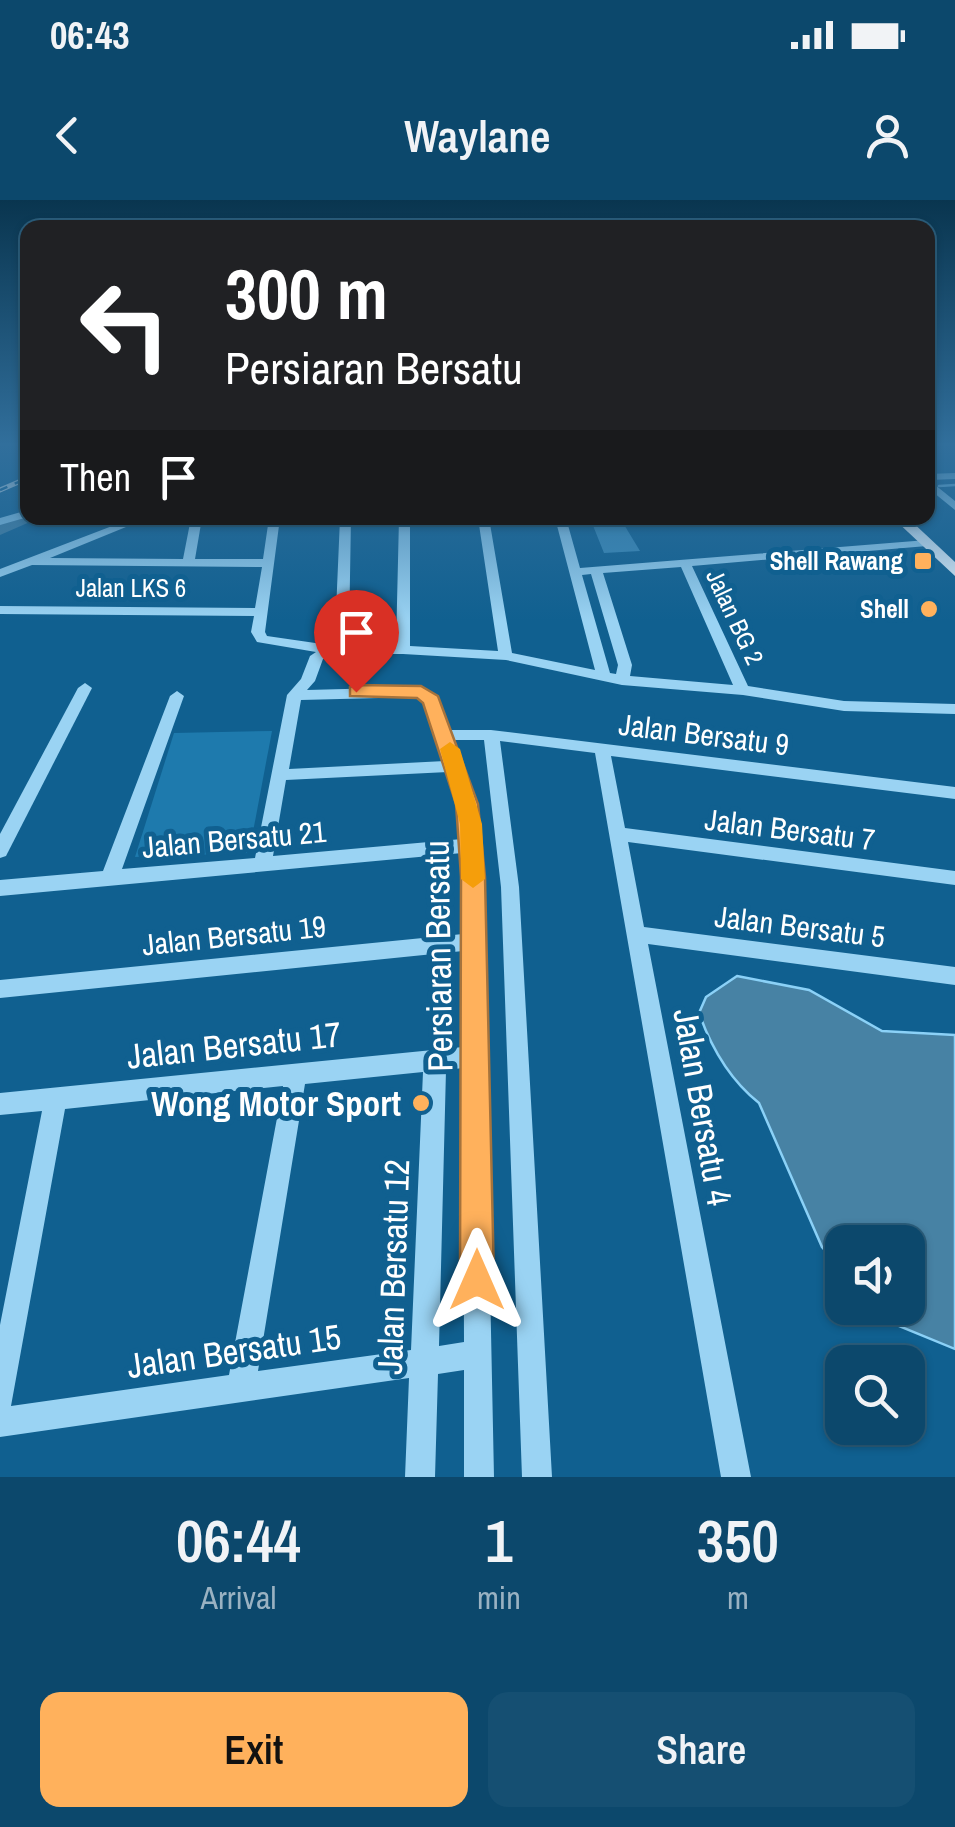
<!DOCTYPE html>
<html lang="en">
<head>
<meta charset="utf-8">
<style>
	body { margin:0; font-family:"Archivo Narrow",sans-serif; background:#154f72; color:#f1f3f6; height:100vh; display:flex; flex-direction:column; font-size:38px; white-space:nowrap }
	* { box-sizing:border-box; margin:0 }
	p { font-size:32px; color:#9ab2c2 }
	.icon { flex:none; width:55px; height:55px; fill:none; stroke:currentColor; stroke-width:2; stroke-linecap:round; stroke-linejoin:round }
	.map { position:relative; height:1277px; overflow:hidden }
	.panel { display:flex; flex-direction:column; background:#0c486c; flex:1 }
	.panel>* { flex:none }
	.banner { position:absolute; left:20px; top:20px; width:915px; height:305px; border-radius:20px; box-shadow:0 2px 8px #0004,0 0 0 2px #2c607f; background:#202124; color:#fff; overflow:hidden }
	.buttons { position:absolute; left:825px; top:1025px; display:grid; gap:20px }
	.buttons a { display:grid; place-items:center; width:100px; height:100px; border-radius:20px; background:#0c486c; box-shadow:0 2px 8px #0004,0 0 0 2px #2c607f; font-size:50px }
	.pin { position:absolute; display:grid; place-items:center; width:85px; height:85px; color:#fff; margin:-102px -42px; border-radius:50% 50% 50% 0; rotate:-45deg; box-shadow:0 0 10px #0007 }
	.pin .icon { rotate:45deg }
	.me { position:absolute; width:110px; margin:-55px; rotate:0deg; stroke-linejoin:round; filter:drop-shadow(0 0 8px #0008) }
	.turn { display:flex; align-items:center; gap:35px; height:210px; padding:0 40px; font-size:45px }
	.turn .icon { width:130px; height:130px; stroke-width:2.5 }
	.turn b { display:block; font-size:70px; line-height:85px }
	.then { display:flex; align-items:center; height:95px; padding:0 40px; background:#0003; gap:20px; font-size:38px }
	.eta { display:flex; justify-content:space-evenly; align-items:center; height:170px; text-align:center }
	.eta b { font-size:60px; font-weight:600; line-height:70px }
	.primary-button { display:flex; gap:20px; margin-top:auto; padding:20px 40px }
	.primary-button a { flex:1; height:115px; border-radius:20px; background:#ffb15c; color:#111; font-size:40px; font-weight:600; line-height:115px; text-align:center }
	.primary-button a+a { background:#154f72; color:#f1f3f6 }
	.status { display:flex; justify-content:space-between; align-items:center; height:70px; padding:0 50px; background:#0c486c; direction:ltr }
	.status svg { height:28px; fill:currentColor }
	header { display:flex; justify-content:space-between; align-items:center; height:130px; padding:0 40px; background:#0c486c; font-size:45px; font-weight:600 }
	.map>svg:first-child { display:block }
</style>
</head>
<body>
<div class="status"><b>06:43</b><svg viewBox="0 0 49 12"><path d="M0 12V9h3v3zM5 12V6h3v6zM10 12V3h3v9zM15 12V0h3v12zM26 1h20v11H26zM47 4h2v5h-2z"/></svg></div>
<header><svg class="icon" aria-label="back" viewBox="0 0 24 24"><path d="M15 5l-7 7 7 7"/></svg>Waylane<svg class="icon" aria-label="person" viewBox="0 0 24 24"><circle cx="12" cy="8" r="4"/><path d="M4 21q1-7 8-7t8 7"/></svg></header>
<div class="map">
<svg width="955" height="1277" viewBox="0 0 955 1277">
	<rect width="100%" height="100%" fill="#106090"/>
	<path fill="#1e7aad" d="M272 531 249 653 135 657 174 533Z"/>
	<path fill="#4782a4" stroke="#8bd1f7" stroke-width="2.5" d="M737 776 809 790 882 831 955 835V1149L894 1124 879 1108H908V1042H842V1069L822 1047 759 903C730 880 711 847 699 813L706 797Z"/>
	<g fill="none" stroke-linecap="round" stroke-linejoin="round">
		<path stroke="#8bd1f7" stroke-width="2.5" d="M939 286 955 285"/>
		<path fill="#4782a4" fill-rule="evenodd" d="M28 314V318H39L0 335V324Z"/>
	</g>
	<path fill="#3d8dbb" d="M590 318H620L640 351 604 353Z"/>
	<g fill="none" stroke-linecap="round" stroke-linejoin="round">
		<g fill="#9ad3f3" fill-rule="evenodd">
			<path d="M955 273V279L929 280 955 301V310L928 288V274Z"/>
			<path d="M28 310V317L0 325V318Z"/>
			<path d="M133 318H148L50 358 183 359 191 318H202L195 359H263L269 318H280L265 432 267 436 329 445 335 435 340 318H351L349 435 342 446H396L399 318H410V446L498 451 478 318H489L512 453 595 470 555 318H566L580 368 927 340 933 343 927 346 692 366 748 486 844 501 955 504V514L844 511 743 495 622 485 506 460 403 454H335L323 459 315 481 307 490 421 487 436 497 451 530H491L955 587V599L611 556 625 628 955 671V685L628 642 644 727 955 767V785L648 744 751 1277H721L595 553 500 541 519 687 552 1277H522L501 687 484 540H455L480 624 481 645 494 1277H464V1170L438 1174 435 1277H405L409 1178 0 1237V1125L42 911 0 915V893L463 847V751L0 798V780L463 734 462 653 0 696V680L103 671 170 496 177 491 184 496 122 669 255 658 287 495 301 479 310 456 316 452 257 442 251 432 254 416 0 414V406L255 408 262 367 32 365 0 377V369ZM681 367 733 485 630 476 632 465 603 373ZM591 374 618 465 616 474 610 473 582 375ZM418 497 425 503 445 561 289 569 301 500ZM448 572 462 624V639L273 656 286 580ZM463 868 464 1142 439 1146 446 870ZM423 872 411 1150 258 1171 305 884ZM283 886 229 1175 11 1206 65 909Z"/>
			<path d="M85 483 92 488 6 656 0 658V634L78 488Z"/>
		</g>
		<path fill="#e6f4ff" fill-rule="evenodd" d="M893 318H908L955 362V376Z"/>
		<g stroke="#fff" stroke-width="5">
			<path id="rail" d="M0 290 28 278"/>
		</g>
		<use href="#rail" stroke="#106090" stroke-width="2.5" stroke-dasharray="8" stroke-linecap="butt"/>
	</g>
	<linearGradient id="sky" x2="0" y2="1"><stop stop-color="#09354f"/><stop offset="0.58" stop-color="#316f9c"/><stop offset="1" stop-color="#316f9c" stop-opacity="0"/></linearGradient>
	<rect width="955" height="421" fill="url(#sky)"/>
	<path fill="#ffb15c" stroke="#a6733c" stroke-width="2.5" d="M356 485 421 486 438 496 478 604 485 677 494 1080 489 1092 477 1097 465 1092 460 1080 461 677 456 604 423 503 417 498 350 496V487Z"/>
	<path fill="#f59e0b" d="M450 542 460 549 482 624 485 679 473 688 461 679 460 624 440 549Z"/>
	<g fill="#ffb15c" stroke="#106090" stroke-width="4">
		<rect x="913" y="351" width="20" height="20" rx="5"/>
		<circle cx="929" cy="409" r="10"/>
		<circle cx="421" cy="903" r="10"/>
	</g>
	<g text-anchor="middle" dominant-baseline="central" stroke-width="10" stroke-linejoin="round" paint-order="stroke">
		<g font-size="25" font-weight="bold" fill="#fff" stroke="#106090" text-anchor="end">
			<text x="903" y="361">Shell Rawang</text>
			<text x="909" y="409">Shell</text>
		</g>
		<g font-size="25" fill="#fff" stroke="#106090">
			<text x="131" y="388">Jalan LKS 6</text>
			<text transform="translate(735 417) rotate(65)">Jalan BG 2</text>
		</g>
		<g font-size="30" fill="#fff" stroke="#106090">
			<text transform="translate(704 534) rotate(7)">Jalan Bersatu 9</text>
			<text transform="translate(790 629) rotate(7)">Jalan Bersatu 7</text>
			<text transform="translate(234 639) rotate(-5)">Jalan Bersatu 21</text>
			<text transform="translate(800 726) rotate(7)">Jalan Bersatu 5</text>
			<text transform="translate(234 735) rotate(-6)">Jalan Bersatu 19</text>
		</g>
		<g font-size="35" fill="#fff" stroke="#106090">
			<text transform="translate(438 756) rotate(-91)">Persiaran Bersatu</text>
			<text transform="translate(234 845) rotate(-6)">Jalan Bersatu 17</text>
			<text transform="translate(703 907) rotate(80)">Jalan Bersatu 4</text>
			<text transform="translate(393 1067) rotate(-88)">Jalan Bersatu 12</text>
			<text transform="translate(234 1151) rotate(-8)">Jalan Bersatu 15</text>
		</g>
		<g font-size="35" font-weight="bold" fill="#fff" stroke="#106090" text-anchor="end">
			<text x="401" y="903">Wong Motor Sport</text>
		</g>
	</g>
</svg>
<div class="buttons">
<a><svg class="icon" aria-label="sound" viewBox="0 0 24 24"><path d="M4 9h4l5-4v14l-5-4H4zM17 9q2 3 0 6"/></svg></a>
<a><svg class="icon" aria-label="search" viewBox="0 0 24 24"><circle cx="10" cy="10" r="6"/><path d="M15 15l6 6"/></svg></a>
</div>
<div class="pin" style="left:356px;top:492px;background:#d93025"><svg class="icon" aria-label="arrive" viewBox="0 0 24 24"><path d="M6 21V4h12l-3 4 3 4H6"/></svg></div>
<svg class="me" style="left:477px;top:1080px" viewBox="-20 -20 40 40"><path d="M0-17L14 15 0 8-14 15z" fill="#ffb15c" stroke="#fff" stroke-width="4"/></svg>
<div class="banner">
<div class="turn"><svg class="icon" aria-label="left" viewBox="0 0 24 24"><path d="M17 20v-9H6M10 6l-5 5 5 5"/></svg><div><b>300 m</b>Persiaran Bersatu</div></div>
<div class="then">Then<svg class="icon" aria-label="arrive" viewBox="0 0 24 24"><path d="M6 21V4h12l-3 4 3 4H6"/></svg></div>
</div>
</div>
<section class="panel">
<div class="eta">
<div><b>06:44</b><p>Arrival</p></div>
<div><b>1</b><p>min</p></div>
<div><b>350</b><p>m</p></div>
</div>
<div class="primary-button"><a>Exit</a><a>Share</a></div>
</section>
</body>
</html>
